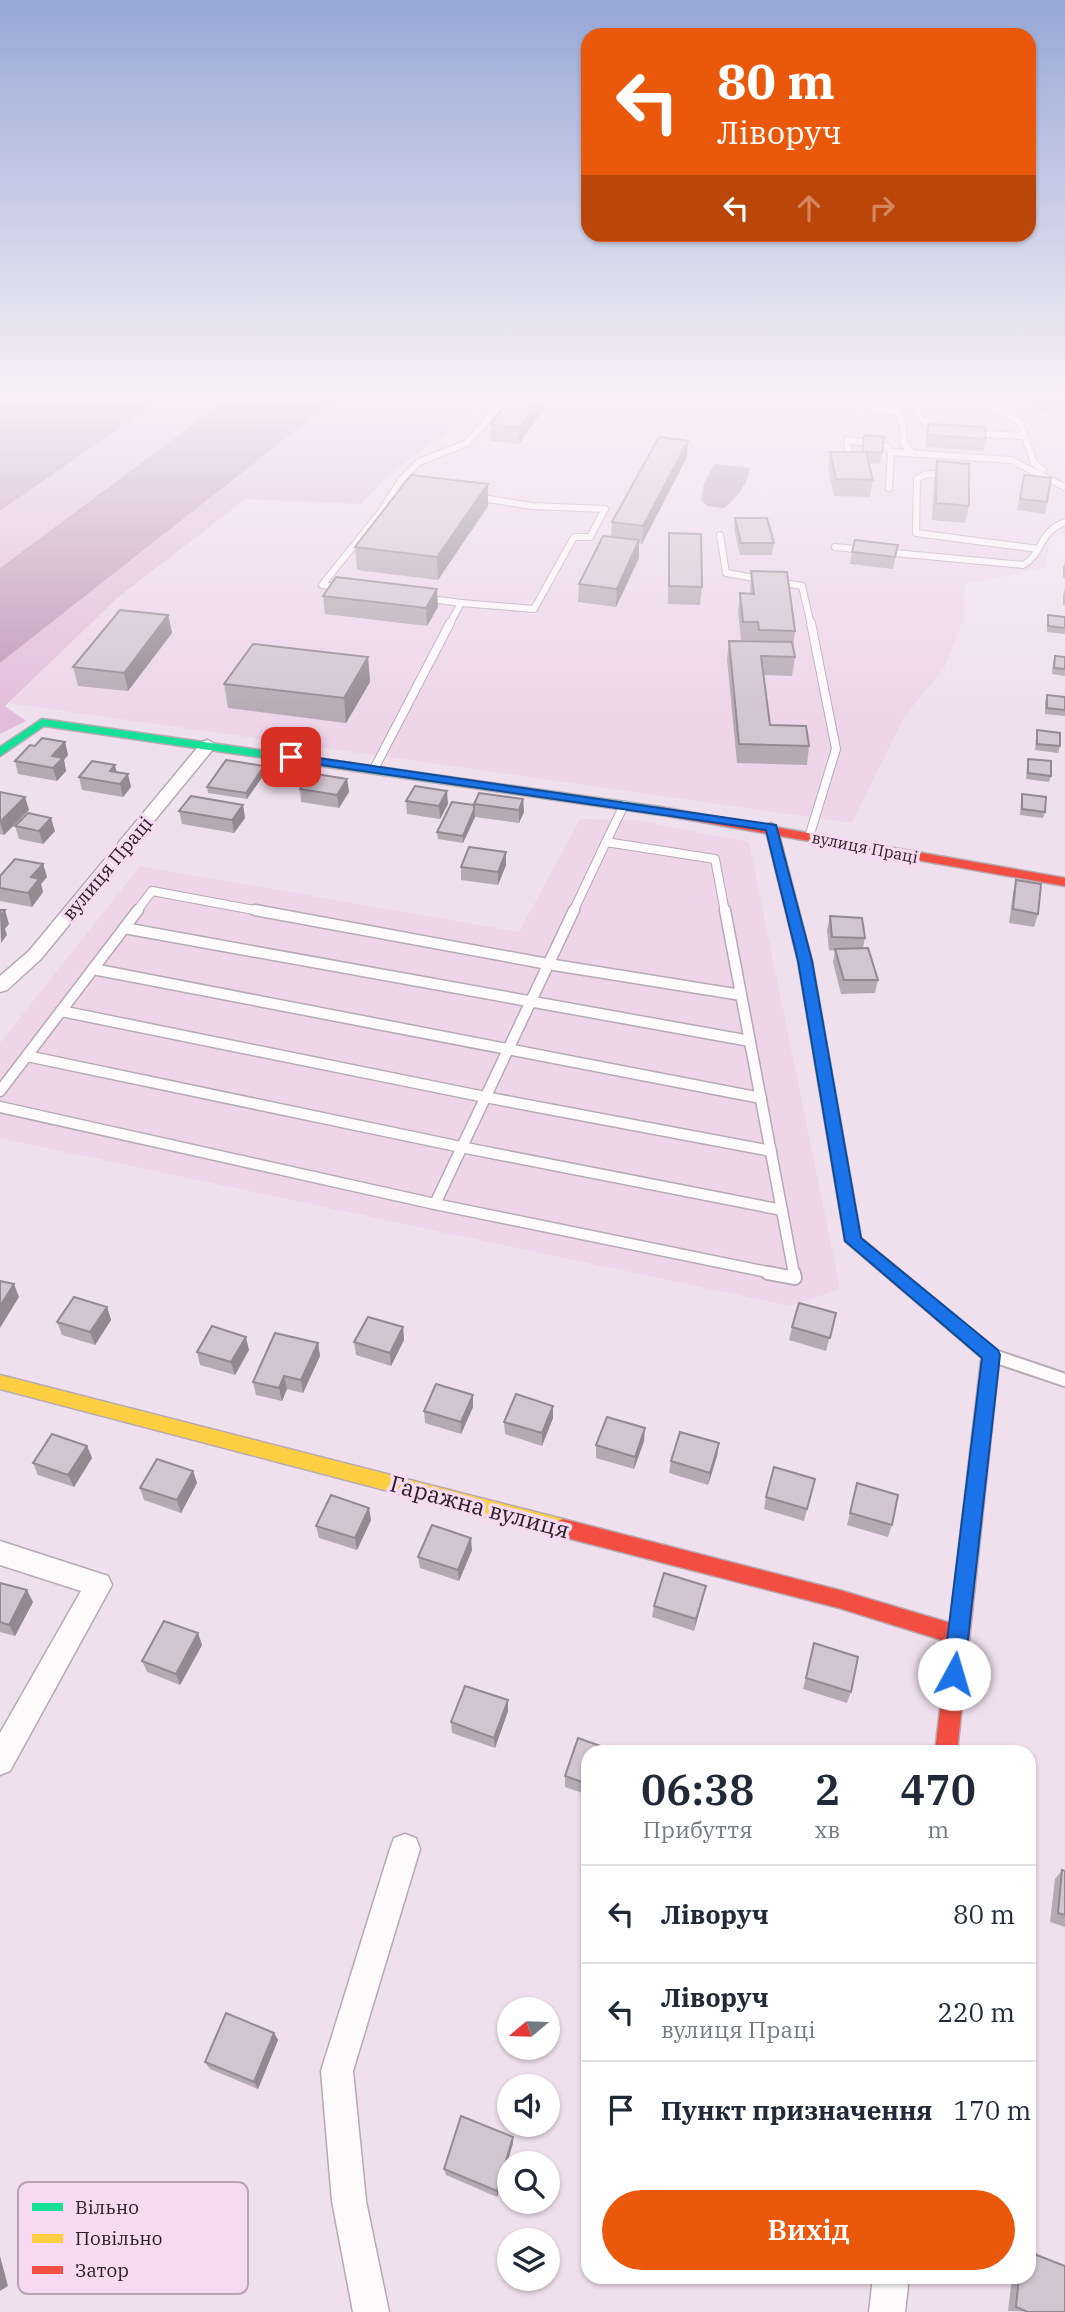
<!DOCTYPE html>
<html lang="uk">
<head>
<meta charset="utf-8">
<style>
	body { margin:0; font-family:"IBM Plex Serif",serif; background:#f6f6f7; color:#1f2937; height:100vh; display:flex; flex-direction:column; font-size:26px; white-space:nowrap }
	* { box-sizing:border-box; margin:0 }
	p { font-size:23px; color:#747a83 }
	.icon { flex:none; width:38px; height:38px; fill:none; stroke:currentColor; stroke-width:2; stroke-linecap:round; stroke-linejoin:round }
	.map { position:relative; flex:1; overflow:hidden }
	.sheet { position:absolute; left:581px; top:1745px; width:455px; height:539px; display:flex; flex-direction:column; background:#fff; border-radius:21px; box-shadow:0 2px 5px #0004 }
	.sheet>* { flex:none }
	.guide { position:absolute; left:581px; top:28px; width:455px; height:214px; border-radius:21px; box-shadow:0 2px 5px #0004; background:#ea580c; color:#fff; overflow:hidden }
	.needle { width:46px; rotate:251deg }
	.tools { position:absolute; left:497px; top:1997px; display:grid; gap:14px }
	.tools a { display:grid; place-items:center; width:63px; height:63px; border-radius:50%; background:#fff; box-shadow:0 2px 5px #0004; font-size:35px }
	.pin { position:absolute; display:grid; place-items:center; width:60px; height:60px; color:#fff; margin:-30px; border-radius:14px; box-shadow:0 4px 10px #0006 }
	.me { position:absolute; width:77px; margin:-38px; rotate:6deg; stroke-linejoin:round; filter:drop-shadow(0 0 5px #0008) }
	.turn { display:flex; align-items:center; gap:24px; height:147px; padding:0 21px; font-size:32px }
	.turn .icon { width:91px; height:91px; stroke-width:2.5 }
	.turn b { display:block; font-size:49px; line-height:60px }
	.lanes { display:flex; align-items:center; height:66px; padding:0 21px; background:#0003; justify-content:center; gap:35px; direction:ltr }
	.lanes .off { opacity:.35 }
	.eta { display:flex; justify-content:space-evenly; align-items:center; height:119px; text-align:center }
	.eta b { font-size:42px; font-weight:600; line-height:49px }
	.button { display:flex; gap:14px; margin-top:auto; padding:14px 21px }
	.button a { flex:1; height:80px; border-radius:42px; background:#ea580c; color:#fff; font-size:28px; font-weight:600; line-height:80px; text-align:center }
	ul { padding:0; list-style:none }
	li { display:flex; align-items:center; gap:21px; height:98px; padding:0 21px; border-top:2px solid #e0e1e3 }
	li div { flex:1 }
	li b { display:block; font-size:26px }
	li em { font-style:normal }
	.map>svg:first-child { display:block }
</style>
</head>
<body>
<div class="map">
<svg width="1065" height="2312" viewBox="0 0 1065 2312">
	<rect width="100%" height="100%" fill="#f0e0ed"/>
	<g fill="#eed5ea">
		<path d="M482 398H1065V536H1051L1045 568 965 584 964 619 944 668 904 717 852 823 8 703 117 598 246 499 395 470 467 418Z"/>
		<path d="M580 819 634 820 749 842 840 1289 790 1306 0 1138V1043L140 866 519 932Z"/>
	</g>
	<g fill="#e1bddb">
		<path d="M157 398H228L0 568V511L143 412Z"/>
		<path d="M337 398H482L467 418 395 470 361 504 246 499 117 598 5 706 26 721 0 734V663Z"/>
	</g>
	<g fill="#be96b8">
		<path d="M0 398H157L143 412 0 511Z"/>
		<path d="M228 398H337L0 663V568Z"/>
		<path d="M714 464 750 468C747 484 737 498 724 508L707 506 701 500 704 484Z"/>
	</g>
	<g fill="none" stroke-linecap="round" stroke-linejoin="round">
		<g stroke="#b6aab3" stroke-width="8">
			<g id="lane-far3">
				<path d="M829 398 898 412 902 420 904 444 914 454"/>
				<path d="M926 398 919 402 917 414 929 426 938 429"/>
				<path d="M994 398 993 408 1020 422 1034 463 1043 470"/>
				<path d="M898 412 901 398"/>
				<path d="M971 433 1024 436"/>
				<path d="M849 459 847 440 886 446 891 452"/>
				<path d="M946 475 927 474 917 479 916 533 1038 549"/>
				<path d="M889 488 891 452 1011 460 1065 487"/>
				<path d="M720 535 726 573 802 586 811 625"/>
				<path d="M835 547 865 550"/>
				<path d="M884 552 1023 565C1044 553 1038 532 1065 522"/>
				<path d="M342 588 322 585 380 513 401 480 419 462 467 443 504 401 561 404"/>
				<path d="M424 598 461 603 449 625"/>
				<path d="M461 603 534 609 574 537H590L605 509 532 506 475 497"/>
			</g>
		</g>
		<g stroke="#b6aab3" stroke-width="10">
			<g id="lane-far2">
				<path d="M374 769 450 623"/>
				<path d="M809 837 836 749 811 623"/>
				<path d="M606 842 715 859 725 912"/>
				<path d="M606 842 624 805"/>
				<path d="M136 912 152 891 265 912"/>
				<path d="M573 912 606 842"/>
			</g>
		</g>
		<g stroke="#b6aab3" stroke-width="13">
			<g id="lane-far1">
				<path d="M255 910 548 964 741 995"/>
				<path d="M574 910 435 1204 777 1274"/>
				<path d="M725 910 794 1274"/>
				<path d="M124 928 750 1041"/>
				<path d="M93 969 761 1098"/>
				<path d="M61 1011 485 1097 771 1151"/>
				<path d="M27 1056 461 1147 782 1210"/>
				<path d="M0 1091 138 910"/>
				<path d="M0 1107 435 1204"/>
			</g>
		</g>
		<g stroke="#b6aab3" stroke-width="16">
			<g id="lane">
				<path d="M768 1273 795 1278 794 1273"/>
				<path d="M994 1356 1065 1380"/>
			</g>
		</g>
		<g stroke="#b6aab3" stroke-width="3">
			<g id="street">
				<path d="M208 740 216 745 214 748 41 959 7 990 0 992V976L29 951 202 742Z"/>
				<path d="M0 1541 108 1576 112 1585 10 1771 0 1775V1733L81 1591 0 1565Z"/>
				<path d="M405 1834 416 1838 420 1849 353 2071 366 2201 389 2312H353L332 2201 321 2071 390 1849 394 1838Z"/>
				<path d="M873 2277H909L905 2312H869Z"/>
			</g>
		</g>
		<g stroke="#b6aab3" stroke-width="3">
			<path id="fast" d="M42 719 660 807 666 811 660 815 44 726 0 756V747Z"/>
		</g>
		<g stroke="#b6aab3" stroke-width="3">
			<g id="slow">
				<path d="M771 823 777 827 812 961 861 1238 997 1350 1000 1355 996 1366 990 1368 984 1366 982 1358 845 1241 798 961 765 827Z"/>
				<path d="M0 1375 563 1519 570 1522 573 1528 570 1534 563 1537 0 1389Z"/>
			</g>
		</g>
		<g stroke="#b6aab3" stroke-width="3">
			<g id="jam">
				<path d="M660 807 1065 878V886L656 814V808Z"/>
				<path d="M990 1354 996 1356 999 1361 957 1752H935L948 1642 839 1608 563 1537 556 1534 553 1528 556 1522 563 1519 839 1590 950 1623 981 1361 984 1356Z"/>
			</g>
		</g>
		<use href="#lane-far3" stroke="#fdfafc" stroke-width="6"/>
		<use href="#lane-far2" stroke="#fdfafc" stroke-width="8"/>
		<use href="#lane-far1" stroke="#fdfafc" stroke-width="10"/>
		<use href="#lane" stroke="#fdfafc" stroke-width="12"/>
		<use href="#street" fill="#fdfafc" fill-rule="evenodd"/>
		<use href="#fast" fill="#16e098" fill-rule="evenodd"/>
		<use href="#slow" fill="#ffcf43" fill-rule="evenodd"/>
		<use href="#jam" fill="#f24e42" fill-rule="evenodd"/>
	</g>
	<g fill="#b5a9b2">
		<path d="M511 398H545V407L519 444 491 441V424Z"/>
		<path d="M1028 398H1065V414L1027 410Z"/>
		<path d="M928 424 986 439 983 451 926 447V435Z"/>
		<path d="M864 435 882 453 880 464 869 463 873 480 870 497 834 496 828 468 830 452H862Z"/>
		<path d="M687 457 642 544 639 543V558L616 607 578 602 579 584 611 537 612 522Z"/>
		<path d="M937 461 969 506 965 523 932 520 934 478Z"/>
		<path d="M1024 475 1047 502 1045 514 1017 510Z"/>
		<path d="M488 484V506L438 580 357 570 355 547Z"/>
		<path d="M735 518 774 543 772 555H740L734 530Z"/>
		<path d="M669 533 702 587 700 605 668 604Z"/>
		<path d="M898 545 893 569 850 564 852 552Z"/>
		<path d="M1065 562V578L1063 577V568Z"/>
		<path d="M751 571 795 631 793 647 795 657 792 676 764 675 770 725 809 746 807 765 737 763 727 659 729 641H756L741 640 738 611 740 593 750 594Z"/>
		<path d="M1065 588V605H1063V595Z"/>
		<path d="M323 596 438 607 427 626 325 614Z"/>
		<path d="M168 615 172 633 128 691 78 686 73 667Z"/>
		<path d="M1048 615 1065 617V634L1047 632V621Z"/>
		<path d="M1055 656 1065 657V676L1052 674 1053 662Z"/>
		<path d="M368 657 370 682 346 723 228 708 224 684Z"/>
		<path d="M1047 695 1065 697V716L1045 714V702Z"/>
		<path d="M1037 730 1060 746 1058 753 1035 750 1036 737Z"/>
		<path d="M65 742 68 755 64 760 66 771 57 781 18 774 15 761 35 746Z"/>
		<path d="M1028 759 1051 776 1049 782 1026 779 1027 765Z"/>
		<path d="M117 772 131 787 123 797 82 790 79 777Z"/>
		<path d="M265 773 247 799 208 793 207 787Z"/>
		<path d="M347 779 349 792 339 808 301 802 300 789Z"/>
		<path d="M0 792 25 797 29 810 4 835 0 834Z"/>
		<path d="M1022 794 1045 812 1043 818 1020 815 1021 801Z"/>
		<path d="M523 799 524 812 519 823 475 817 463 843 438 839 437 832 474 804Z"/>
		<path d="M406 801 448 804 440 819 407 814Z"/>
		<path d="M243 805 245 818 234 833 182 824 179 811Z"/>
		<path d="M15 826 55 831 43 844 19 839Z"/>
		<path d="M43 864 47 877 41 884 43 892 32 907 0 901V876Z"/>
		<path d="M506 865 498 885 461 880V867Z"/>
		<path d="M1016 880 1038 914 1034 927 1009 923 1013 893Z"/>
		<path d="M830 916 865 938 863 948 878 980 875 993 841 994 833 962 835 951 829 950 827 930Z"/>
		<path d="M107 1307 111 1320 95 1345 62 1335 57 1322Z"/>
		<path d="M836 1313 826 1351 789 1340 792 1327Z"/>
		<path d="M403 1327 404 1340 391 1366 356 1355 354 1342Z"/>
		<path d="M318 1343 320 1356 303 1393 287 1389 282 1401 256 1395 253 1382Z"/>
		<path d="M249 1350 235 1375 200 1365 197 1352Z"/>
		<path d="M473 1395V1407L461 1434 425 1423 424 1411Z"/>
		<path d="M553 1418 542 1446 505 1434 504 1422Z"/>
		<path d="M644 1441 634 1469 596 1458V1445Z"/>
		<path d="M719 1443 717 1456 708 1485 669 1473 671 1461Z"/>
		<path d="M87 1446 92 1458 74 1487 38 1475 33 1463Z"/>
		<path d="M193 1471 197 1483 181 1513 144 1500 140 1488Z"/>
		<path d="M815 1479 804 1521 764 1509 766 1497Z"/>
		<path d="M857 1483 892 1525 888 1537 847 1525Z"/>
		<path d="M371 1520 357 1550 319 1538 316 1526Z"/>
		<path d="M472 1550 459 1581 420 1568 418 1557Z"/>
		<path d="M0 1583 33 1602 15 1636 0 1632Z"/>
		<path d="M703 1598 694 1631 652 1617 654 1606Z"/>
		<path d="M198 1633 202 1645 180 1685 147 1672 142 1661Z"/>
		<path d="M814 1643 851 1692 847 1703 803 1689Z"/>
		<path d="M508 1700V1711L495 1748 452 1733 451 1722Z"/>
		<path d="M588 1752V1795L565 1787V1776Z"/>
		<path d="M1062 1870 1065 1871V1927L1050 1922 1055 1879Z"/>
		<path d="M274 2033 278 2040 258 2089 210 2069 205 2062Z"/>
		<path d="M513 2143 497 2197 446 2175 444 2169Z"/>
		<path d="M1012 2277H1029L1065 2312 1008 2311Z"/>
	</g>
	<g fill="#938a91">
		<path d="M540 398H545V407L519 444V428Z"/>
		<path d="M688 441 687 457 642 544 643 526Z"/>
		<path d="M488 484V506L438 580 437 557Z"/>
		<path d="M639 540V558L616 607 617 589Z"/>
		<path d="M437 589 438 607 427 626 426 608Z"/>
		<path d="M168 615 172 633 128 691 124 673Z"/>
		<path d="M368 657 370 682 346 723 344 698Z"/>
		<path d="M65 742 68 755 64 760 66 771 57 781 53 768 52 756Z"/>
		<path d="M115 765 118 778 110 771Z"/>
		<path d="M264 766 265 773 247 799 246 793Z"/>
		<path d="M128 774 131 787 123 797 120 784Z"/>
		<path d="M347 779 349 792 339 808 337 795Z"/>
		<path d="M447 791 448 804 440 819 439 806Z"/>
		<path d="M25 797 29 810 4 835 0 822Z"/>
		<path d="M523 799 524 812 519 823V810Z"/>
		<path d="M243 805 245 818 234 833 232 820Z"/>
		<path d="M474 810 475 817 463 843V836Z"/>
		<path d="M51 818 55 831 43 844 39 831Z"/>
		<path d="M506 852V865L498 885V872Z"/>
		<path d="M43 864 47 877 41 884 43 892 32 907 28 893 31 877Z"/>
		<path d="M5 910 9 924 5 929 7 935 1 943 0 916Z"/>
		<path d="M14 1284 19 1297 0 1328V1306Z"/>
		<path d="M107 1307 111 1320 95 1345 90 1332Z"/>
		<path d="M403 1327 404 1340 391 1366 390 1353Z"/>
		<path d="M246 1337 249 1350 235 1375 231 1362Z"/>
		<path d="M318 1343 320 1356 303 1393 301 1380Z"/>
		<path d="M284 1376 287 1389 282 1401 279 1388Z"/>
		<path d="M473 1395V1407L461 1434V1422Z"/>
		<path d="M553 1406V1418L542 1446V1433Z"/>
		<path d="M645 1428 644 1441 634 1469 635 1457Z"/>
		<path d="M719 1443 717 1456 708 1485 710 1473Z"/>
		<path d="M87 1446 92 1458 74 1487 68 1475Z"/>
		<path d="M193 1471 197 1483 181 1513 177 1500Z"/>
		<path d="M369 1508 371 1520 357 1550 355 1538Z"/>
		<path d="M471 1538 472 1550 459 1581 458 1570Z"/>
		<path d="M706 1586 703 1598 694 1631 696 1619Z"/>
		<path d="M27 1590 33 1602 15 1636 9 1625Z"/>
		<path d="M198 1633 202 1645 180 1685 176 1674Z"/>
		<path d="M508 1700V1711L495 1748 494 1738Z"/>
		<path d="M274 2033 278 2040 258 2089 254 2082Z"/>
		<path d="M513 2137V2143L497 2197V2191Z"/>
		<path d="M0 2256 8 2286 0 2291Z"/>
	</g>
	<g fill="#d2c5cf" stroke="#938a91" stroke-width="2">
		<path d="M511 398H540L519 428 491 424Z"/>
		<path d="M928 424 985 427 986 439 928 435Z"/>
		<path d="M864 435 884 437 882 453 862 451Z"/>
		<path d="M659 437 688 441 643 526 612 522Z"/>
		<path d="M830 452H866L873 480 836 479Z"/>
		<path d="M937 461 969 464V506L936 503Z"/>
		<path d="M411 475 488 484 437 557 355 547Z"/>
		<path d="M1024 475 1051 478 1047 502 1020 499Z"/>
		<path d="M735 518H767L774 543H741Z"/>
		<path d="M669 533 701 534 702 587 669 586Z"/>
		<path d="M603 536 639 540 617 589 579 584Z"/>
		<path d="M855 540 898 545 895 557 852 552Z"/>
		<path d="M751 571 787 572 795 631 759 630 758 622H743L740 593 754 594Z"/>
		<path d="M336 577 437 589 426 608 323 596Z"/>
		<path d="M120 610 168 615 124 673 73 667Z"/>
		<path d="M1048 615 1065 617V628L1048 626Z"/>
		<path d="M729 641 792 642 795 657 761 656 770 725 806 726 809 746 739 744Z"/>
		<path d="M253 644 368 657 344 698 224 684Z"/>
		<path d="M1055 656 1065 657V669L1054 668Z"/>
		<path d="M1047 695 1065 697V710L1047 708Z"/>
		<path d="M1037 730 1060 733V746L1037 744Z"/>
		<path d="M42 738 65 742 52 756 63 758 53 768 15 761 30 745 35 746Z"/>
		<path d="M1028 759 1051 761V776L1028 773Z"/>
		<path d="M226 760 264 766 246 793 207 787Z"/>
		<path d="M92 761 115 765 110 771 128 774 120 784 79 777Z"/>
		<path d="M310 773 347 779 337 795 300 789Z"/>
		<path d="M415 786 447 791 439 806 406 801Z"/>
		<path d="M0 792 25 797 0 822Z"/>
		<path d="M479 793 523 799 519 810 474 804Z"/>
		<path d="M1022 794 1046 797 1045 812 1022 809Z"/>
		<path d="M191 796 243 805 232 820 179 811Z"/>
		<path d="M452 802 474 805V810L463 836 437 832Z"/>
		<path d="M28 813 51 818 39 831 15 826Z"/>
		<path d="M469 847 506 852 498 872 461 867Z"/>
		<path d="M15 859 43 864 31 877 39 879 28 893 0 888V876Z"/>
		<path d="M1016 880 1041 884 1038 914 1013 909Z"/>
		<path d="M0 910H5L0 916Z"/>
		<path d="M830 916 862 918 865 938 832 937Z"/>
		<path d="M868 948 878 980H844L835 949Z"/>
		<path d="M0 1281 14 1284 0 1306Z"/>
		<path d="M74 1297 107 1307 90 1332 57 1322Z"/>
		<path d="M799 1303 836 1313 830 1338 792 1327Z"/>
		<path d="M368 1317 403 1327 390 1353 354 1342Z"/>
		<path d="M212 1326 246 1337 231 1362 197 1352Z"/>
		<path d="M275 1333 318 1343 301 1380 284 1376 279 1388 253 1382Z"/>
		<path d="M436 1384 473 1395 461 1422 424 1411Z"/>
		<path d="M516 1394 553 1406 542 1433 504 1422Z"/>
		<path d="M607 1417 645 1428 635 1457 596 1445Z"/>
		<path d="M680 1432 719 1443 710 1473 671 1461Z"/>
		<path d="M52 1434 87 1446 68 1475 33 1463Z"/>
		<path d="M157 1459 193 1471 177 1500 140 1488Z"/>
		<path d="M774 1467 815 1479 807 1509 766 1497Z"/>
		<path d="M857 1483 898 1495 892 1525 850 1513Z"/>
		<path d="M331 1495 369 1508 355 1538 316 1526Z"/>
		<path d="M432 1525 471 1538 458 1570 418 1557Z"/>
		<path d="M664 1573 706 1586 696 1619 654 1606Z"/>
		<path d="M0 1583 27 1590 9 1625 0 1622Z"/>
		<path d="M164 1621 198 1633 176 1674 142 1661Z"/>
		<path d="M814 1643 858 1657 851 1692 806 1678Z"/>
		<path d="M465 1686 508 1700 494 1738 451 1722Z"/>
		<path d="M578 1738 617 1752H588V1784L565 1776Z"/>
		<path d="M1062 1870 1065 1871V1915L1058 1913Z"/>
		<path d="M226 2013 274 2033 254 2082 205 2062Z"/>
		<path d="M461 2116 513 2137 497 2191 444 2169Z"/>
		<path d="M1029 2252 1065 2266V2312H1028L1016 2307 1019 2277H1029Z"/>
	</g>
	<linearGradient id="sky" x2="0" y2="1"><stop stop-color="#97a8d5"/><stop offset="0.55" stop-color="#f8f1f7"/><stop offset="1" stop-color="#f8f1f7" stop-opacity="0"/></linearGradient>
	<rect width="1065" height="721" fill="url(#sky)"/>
	<path fill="#1a73e8" stroke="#114b97" stroke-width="2" d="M291 754 776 825 812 961 861 1238 998 1350 1000 1355 964 1674 961 1681 954 1684 946 1681 943 1674 982 1358 845 1241 798 961 766 830 287 760V755Z"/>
	<g text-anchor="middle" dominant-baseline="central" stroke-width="7" stroke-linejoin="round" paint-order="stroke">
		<g font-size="16" fill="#2a2028" stroke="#f6daf1">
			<text transform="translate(865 847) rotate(11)">вулиця Праці</text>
		</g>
		<g font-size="19" fill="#2a2028" stroke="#f6daf1">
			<text transform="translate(107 868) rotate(-50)">вулиця Праці</text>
		</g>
		<g font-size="23" fill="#2a2028" stroke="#f6daf1">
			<text transform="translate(480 1506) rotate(15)">Гаражна вулиця</text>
		</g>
	</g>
	<rect x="18" y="2182" width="230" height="112" rx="10" fill="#f6daf1" stroke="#b9a2b5" stroke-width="2"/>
	<rect x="32" y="2203" width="31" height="8" fill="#16e098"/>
	<rect x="32" y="2234" width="31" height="9" fill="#ffcf43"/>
	<rect x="32" y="2266" width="31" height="8" fill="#f24e42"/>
	<g font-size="19" fill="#2a2028">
		<text x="75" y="2214">Вільно</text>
		<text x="75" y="2245">Повільно</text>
		<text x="75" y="2277">Затор</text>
	</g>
</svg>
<div class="tools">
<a><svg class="needle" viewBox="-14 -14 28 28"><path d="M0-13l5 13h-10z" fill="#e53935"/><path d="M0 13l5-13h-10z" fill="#747a83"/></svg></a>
<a><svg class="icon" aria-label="sound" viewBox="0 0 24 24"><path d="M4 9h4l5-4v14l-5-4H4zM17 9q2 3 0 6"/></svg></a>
<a><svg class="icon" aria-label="search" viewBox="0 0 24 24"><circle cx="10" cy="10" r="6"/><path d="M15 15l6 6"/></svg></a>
<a><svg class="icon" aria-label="layers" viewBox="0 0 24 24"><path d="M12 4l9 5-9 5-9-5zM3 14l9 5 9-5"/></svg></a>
</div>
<div class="pin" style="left:291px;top:757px;background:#d93025"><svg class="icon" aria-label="arrive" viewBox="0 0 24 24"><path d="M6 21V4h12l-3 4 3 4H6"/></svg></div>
<svg class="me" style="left:954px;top:1674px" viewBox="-20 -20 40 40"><circle r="19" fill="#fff"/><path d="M0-13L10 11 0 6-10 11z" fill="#1a73e8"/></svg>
<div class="guide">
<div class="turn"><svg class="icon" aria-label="left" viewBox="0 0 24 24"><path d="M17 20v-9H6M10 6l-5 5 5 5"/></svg><div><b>80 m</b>Ліворуч</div></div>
<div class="lanes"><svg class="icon" aria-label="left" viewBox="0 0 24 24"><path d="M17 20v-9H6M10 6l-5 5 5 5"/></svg><svg class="icon off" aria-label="ahead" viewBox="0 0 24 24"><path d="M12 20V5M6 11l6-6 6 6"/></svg><svg class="icon off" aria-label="right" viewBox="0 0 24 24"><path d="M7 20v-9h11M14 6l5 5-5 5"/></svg></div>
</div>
<section class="sheet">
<div class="eta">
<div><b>06:38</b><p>Прибуття</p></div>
<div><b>2</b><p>хв</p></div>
<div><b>470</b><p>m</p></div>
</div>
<ul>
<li><svg class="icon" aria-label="left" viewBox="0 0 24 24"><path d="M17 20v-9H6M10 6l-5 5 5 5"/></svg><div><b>Ліворуч</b></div><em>80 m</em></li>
<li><svg class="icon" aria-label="left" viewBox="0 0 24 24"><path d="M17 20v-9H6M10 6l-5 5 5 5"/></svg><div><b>Ліворуч</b><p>вулиця Праці</p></div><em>220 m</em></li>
<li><svg class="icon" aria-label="arrive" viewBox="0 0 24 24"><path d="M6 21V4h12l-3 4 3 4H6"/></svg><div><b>Пункт призначення</b></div><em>170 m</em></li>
</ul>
<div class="button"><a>Вихід</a></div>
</section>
</div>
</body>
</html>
